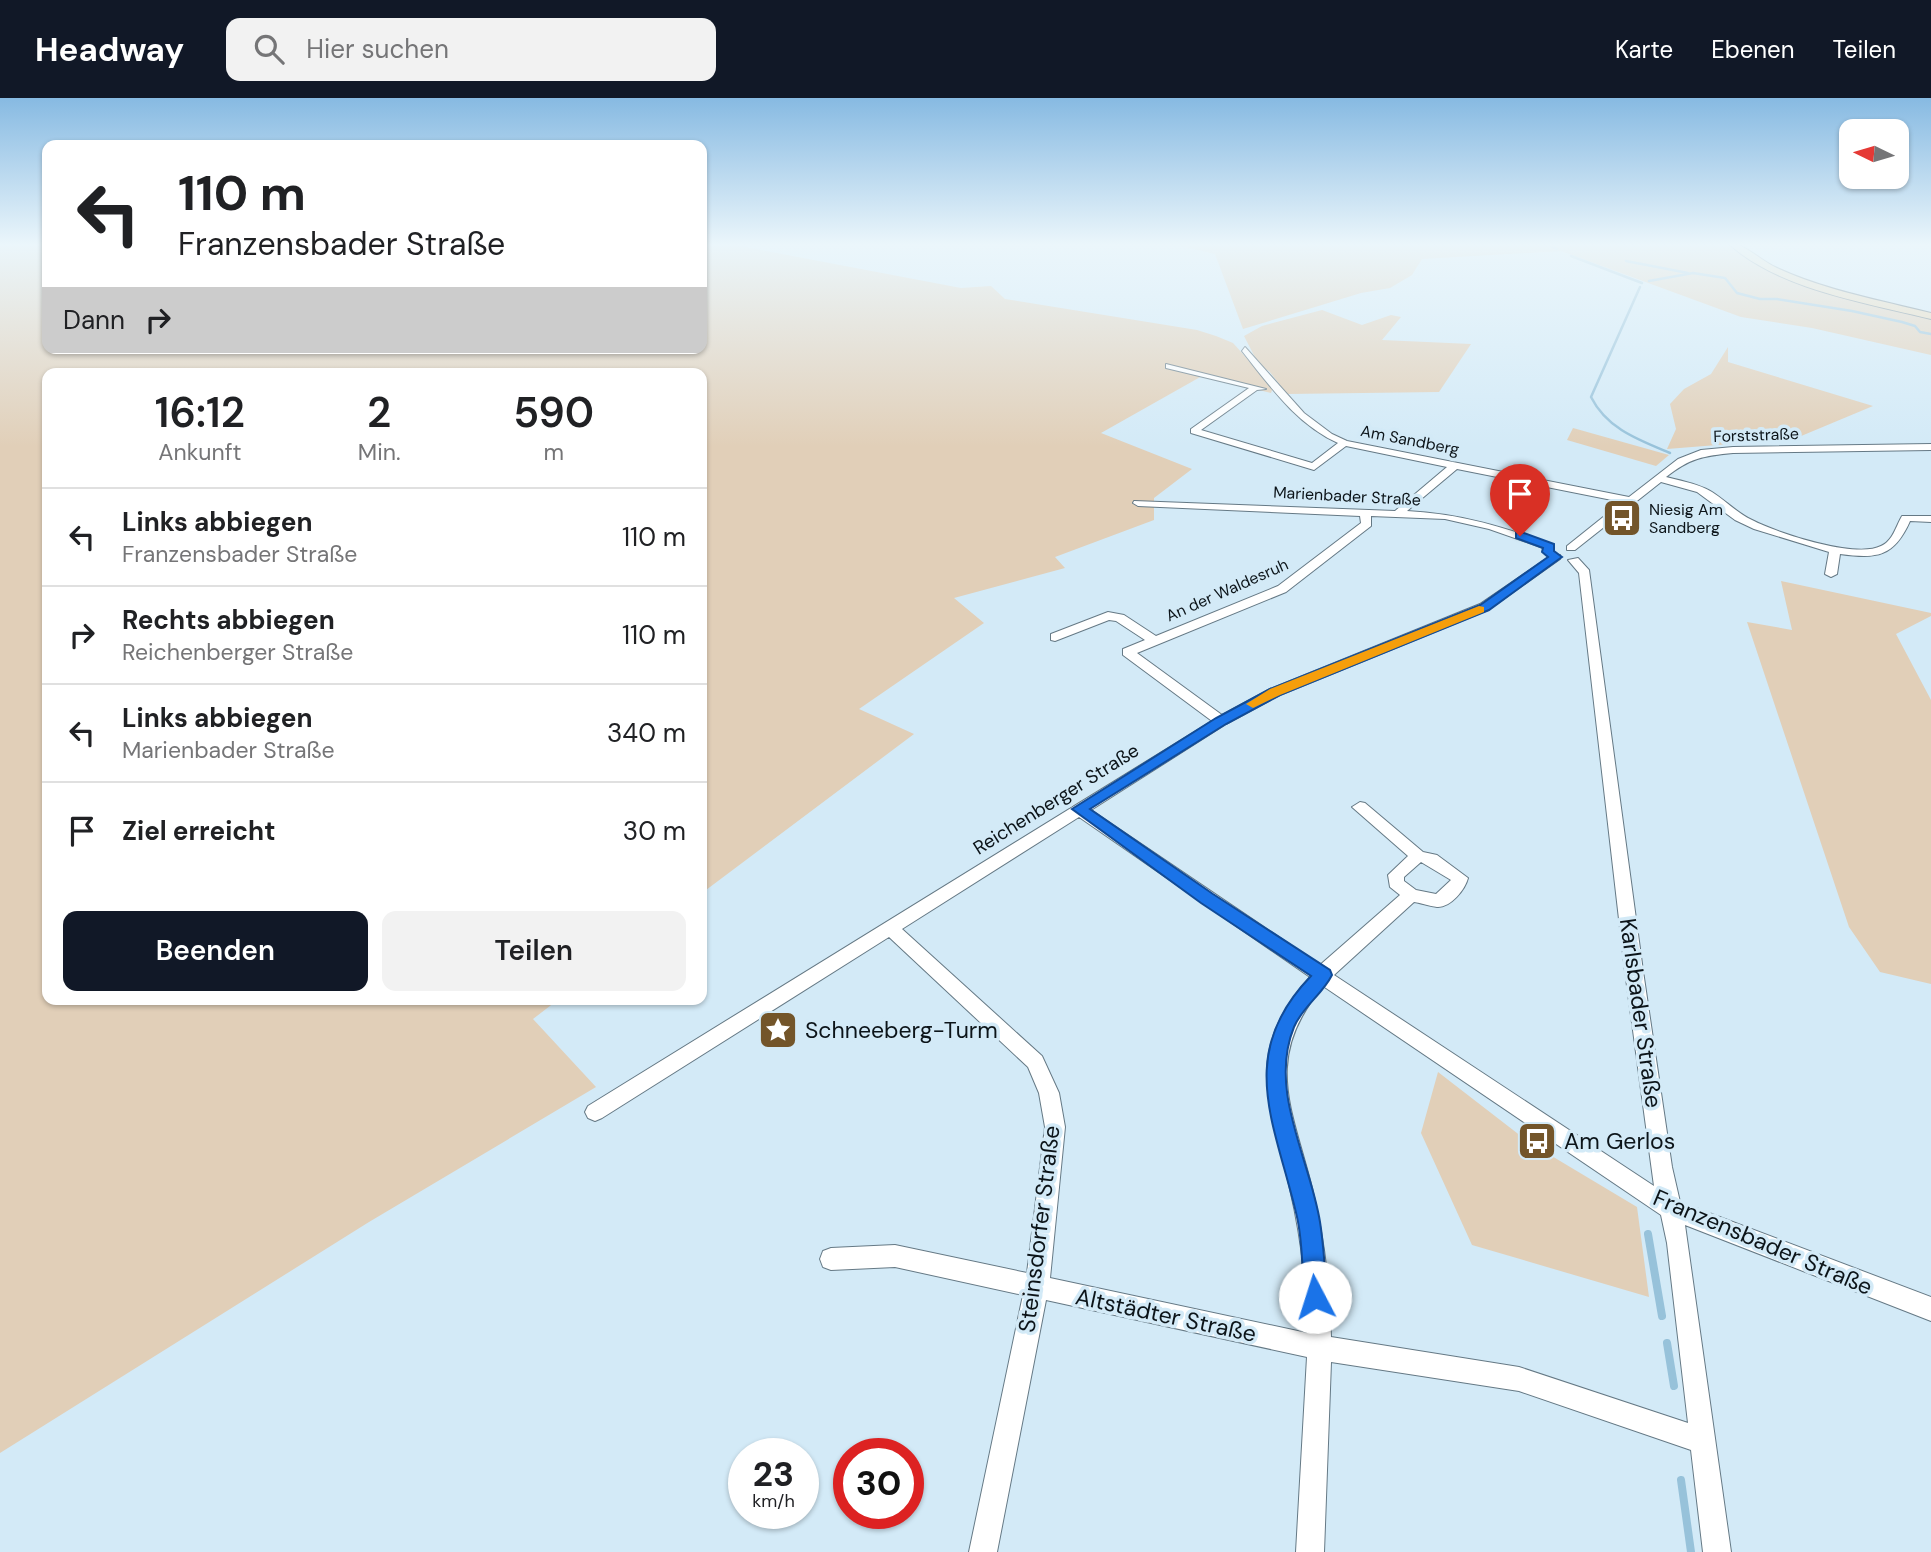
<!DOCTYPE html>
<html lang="de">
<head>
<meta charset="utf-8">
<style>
	body { margin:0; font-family:"DM Sans",sans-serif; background:#f2f2f2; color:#202124; height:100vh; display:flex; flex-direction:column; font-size:26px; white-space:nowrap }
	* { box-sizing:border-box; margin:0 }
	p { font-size:23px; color:#757577 }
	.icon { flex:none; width:38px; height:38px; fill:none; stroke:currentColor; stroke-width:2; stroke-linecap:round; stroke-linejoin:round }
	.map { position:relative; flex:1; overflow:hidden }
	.sheet { position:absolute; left:42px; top:270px; width:665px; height:637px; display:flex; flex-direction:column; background:#fff; border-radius:14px; box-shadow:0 2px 5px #0004 }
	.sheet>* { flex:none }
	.banner { position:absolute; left:42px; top:42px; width:665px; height:214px; border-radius:14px; box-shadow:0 2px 5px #0004; background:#fff; color:#202124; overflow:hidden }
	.needle { width:46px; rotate:275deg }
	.tools { position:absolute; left:1839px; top:21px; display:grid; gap:14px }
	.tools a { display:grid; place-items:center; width:70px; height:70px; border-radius:14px; background:#fff; box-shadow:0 2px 5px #0004; font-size:35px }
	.speed { position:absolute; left:728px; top:1340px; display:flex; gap:14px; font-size:35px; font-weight:700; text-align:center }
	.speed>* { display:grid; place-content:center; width:91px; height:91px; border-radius:50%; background:#fff; box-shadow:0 2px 5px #0004; line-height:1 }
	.speed small { font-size:18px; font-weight:400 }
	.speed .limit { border:10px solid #d22; background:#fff; color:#111 }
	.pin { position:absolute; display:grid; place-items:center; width:60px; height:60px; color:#fff; margin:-72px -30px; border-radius:50% 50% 50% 0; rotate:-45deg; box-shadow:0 0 7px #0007 }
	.pin .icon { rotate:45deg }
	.me { position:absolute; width:77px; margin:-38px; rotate:355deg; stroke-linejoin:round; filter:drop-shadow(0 0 5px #0008) }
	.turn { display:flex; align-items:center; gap:24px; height:147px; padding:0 21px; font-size:32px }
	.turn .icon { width:91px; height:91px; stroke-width:2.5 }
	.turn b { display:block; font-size:49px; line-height:60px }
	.then { display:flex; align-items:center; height:66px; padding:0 21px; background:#0003; gap:14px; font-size:26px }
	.eta { display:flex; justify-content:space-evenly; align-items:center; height:119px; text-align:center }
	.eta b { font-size:42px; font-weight:600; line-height:49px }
	.primary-button { display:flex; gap:14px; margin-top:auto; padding:14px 21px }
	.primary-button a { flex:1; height:80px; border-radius:14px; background:#111827; color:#fff; font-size:28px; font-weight:600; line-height:80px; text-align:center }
	.primary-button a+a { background:#f2f2f2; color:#202124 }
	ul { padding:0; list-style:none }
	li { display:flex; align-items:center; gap:21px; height:98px; padding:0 21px; border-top:2px solid #e0e0e0 }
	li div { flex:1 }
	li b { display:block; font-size:26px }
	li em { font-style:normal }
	header { display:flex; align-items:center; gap:42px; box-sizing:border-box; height:98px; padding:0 35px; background:#111827; color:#fff }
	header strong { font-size:33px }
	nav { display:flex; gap:38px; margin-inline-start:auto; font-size:24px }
	.search { width:490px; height:63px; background:#f2f2f2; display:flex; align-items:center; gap:18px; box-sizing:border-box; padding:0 24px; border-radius:14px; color:#757577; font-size:26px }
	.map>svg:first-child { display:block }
</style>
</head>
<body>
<header>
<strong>Headway</strong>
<div class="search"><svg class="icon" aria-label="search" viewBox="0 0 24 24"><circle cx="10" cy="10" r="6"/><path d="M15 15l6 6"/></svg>Hier suchen</div>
<nav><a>Karte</a><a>Ebenen</a><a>Teilen</a></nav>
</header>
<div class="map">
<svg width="1931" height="1454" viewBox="0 0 1931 1454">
	<rect width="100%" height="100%" fill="#d3eaf7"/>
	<g fill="#e1cfb8">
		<path d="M0 145H47V250H702V145H724L961 190 991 188 1005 201 1197 232 1216 238 1233 245 1273 289 1271 295 1202 278 1101 335 1192 371 1154 400V422L1055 459 1065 470 954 500 984 525 859 611 914 636 702 795V275H47V901H559L533 921 596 989 369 1124 0 1355Z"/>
		<path d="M1169 145H1726C1763 182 1878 205 1931 219V257L1812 230 1741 219 1561 153 1422 161 1412 177 1390 190 1361 195 1243 231 1215 156Z"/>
		<path d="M1322 212 1362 227 1391 217 1401 219 1382 242 1471 246 1439 294 1287 296 1269 273 1260 269 1244 238 1262 228Z"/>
		<path d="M1728 249V264L1873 308 1794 341 1667 351 1676 331 1670 306 1684 291 1711 276Z"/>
		<path d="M1573 330 1669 357 1656 368 1567 342Z"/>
		<path d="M1781 483 1931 515V518L1896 536 1931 602V886L1880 874 1849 829 1747 524 1792 532Z"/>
		<path d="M1438 974 1530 1045 1637 1109 1649 1199 1472 1147 1421 1035Z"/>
	</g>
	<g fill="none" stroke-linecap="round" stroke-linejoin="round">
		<g stroke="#97c2da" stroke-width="2.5">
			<path d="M1545 145 1557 151"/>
			<path d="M1571 158 1642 185"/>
			<path d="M1626 163 1688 175"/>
			<path d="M1649 183 1693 175 1725 180 1737 195 1760 201H1777L1852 213 1902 224 1915 228 1920 234 1931 236"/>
			<path d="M1640 189 1591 299C1607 331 1639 342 1670 355"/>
		</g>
		<g stroke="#97c2da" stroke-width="8">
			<path d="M1648 1136 1662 1218"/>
			<path d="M1667 1245 1674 1288"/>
			<path d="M1681 1382 1691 1454"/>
		</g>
		<g stroke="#657985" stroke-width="2">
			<path id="minor" d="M1245 249 1304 315 1332 336 1347 343 1629 399 1678 361 1701 352 1733 349 1931 346V352L1733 355C1703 358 1690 360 1666 379 1682 383 1699 386 1712 394 1726 403 1737 415 1752 422 1777 435 1856 461 1881 448 1893 443 1896 428 1902 418H1931V424L1910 423C1894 459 1877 461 1840 456L1837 476 1831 479 1825 476 1829 454 1754 431 1735 422 1697 394 1661 384 1575 452H1567V448L1622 404 1457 371 1407 413C1462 416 1503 429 1554 447V451H1546L1489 431 1445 421 1371 418V428L1286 494 1137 555 1222 617 1270 591 1480 506 1552 457H1560V461L1488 512 1280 597 1226 626 1091 712 1320 867 1400 797 1390 789 1388 777 1408 758 1352 709 1360 704 1365 705 1423 754 1437 757 1468 780C1465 792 1450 810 1437 809 1429 808 1421 805 1414 804L1334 877 1654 1088 1625 873 1579 475 1568 462 1578 460 1589 472 1643 873 1672 1069 1680 1104 1931 1199V1223L1685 1127 1731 1454H1703L1691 1352 1519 1293 1331 1264 1324 1454H1296L1307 1259 1046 1202 997 1454H969L1023 1197 895 1169 831 1172 823 1169 820 1161 823 1153 831 1150 895 1147 1027 1175 1045 1029 1039 995 1028 969 889 839 602 1020 595 1023 588 1020 585 1014 588 1008 1212 623 1123 557V551L1145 542 1116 523 1109 522 1055 543 1051 542V536L1108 514 1124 517 1156 538 1278 488 1361 425 1360 418 1138 408 1133 405 1134 403 1395 413 1447 369 1346 348 1314 372 1191 335V331L1249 290 1166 270V266L1266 291 1257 292 1201 332 1312 365 1338 345C1296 326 1270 288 1242 253ZM1079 719 1310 879C1242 956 1270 1003 1290 1091 1301 1138 1307 1187 1307 1235L1050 1180 1065 1029 1059 995 1042 958 902 831ZM1421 764 1451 782 1436 796 1416 792 1404 783V779ZM1323 888 1661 1117 1667 1145 1688 1325 1519 1269 1331 1239C1330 1189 1324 1139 1312 1090 1292 1009 1262 961 1323 888Z"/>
		</g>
		<g stroke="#657985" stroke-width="2">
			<path id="secondary" d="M1728 145C1744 145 1760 162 1775 169 1824 192 1879 202 1931 215V221C1867 205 1777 191 1728 145Z"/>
		</g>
		<use href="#minor" fill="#fff" fill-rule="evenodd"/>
		<use href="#secondary" fill="#e9d7b6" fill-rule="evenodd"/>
	</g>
	<linearGradient id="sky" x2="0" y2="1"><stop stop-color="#87bae2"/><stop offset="0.42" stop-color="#ebf6fb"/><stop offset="1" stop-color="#ebf6fb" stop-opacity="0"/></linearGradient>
	<rect width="1931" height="349" fill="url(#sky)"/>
	<path fill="#1a73e8" stroke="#114b97" stroke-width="2" d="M1516 435H1524L1554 446V453L1562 459 1489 512 1280 597 1226 626 1090 711 1213 796 1330 872 1332 877C1322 897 1303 908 1294 929 1268 993 1310 1061 1320 1124 1324 1149 1325 1174 1327 1199L1324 1208 1315 1211 1307 1208 1304 1199C1302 1173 1303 1145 1297 1119 1276 1027 1234 957 1311 878L1201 805 1072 711 1216 620 1270 591 1480 507 1548 459 1542 454 1543 450 1516 440Z"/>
	<path fill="#f59e0b" d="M1479 508 1484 509V514L1280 597 1253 610 1246 606 1270 591Z"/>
	<defs>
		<g id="bus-square" transform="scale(2.0125)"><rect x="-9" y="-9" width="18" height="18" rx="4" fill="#73552a" stroke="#d3eaf7"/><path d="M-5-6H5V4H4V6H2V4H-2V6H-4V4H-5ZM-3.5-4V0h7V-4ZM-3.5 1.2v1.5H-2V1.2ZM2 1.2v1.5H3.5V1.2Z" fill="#fff"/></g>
		<g id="sight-square" transform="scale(2.0125)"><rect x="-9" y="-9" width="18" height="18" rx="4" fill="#73552a" stroke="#d3eaf7"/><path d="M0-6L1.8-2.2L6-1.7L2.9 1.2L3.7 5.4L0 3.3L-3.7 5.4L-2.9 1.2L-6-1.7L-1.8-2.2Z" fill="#fff"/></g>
	</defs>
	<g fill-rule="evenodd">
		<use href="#bus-square" x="1622" y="420"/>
		<use href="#sight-square" x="778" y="932"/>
		<use href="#bus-square" x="1537" y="1043"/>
	</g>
	<g text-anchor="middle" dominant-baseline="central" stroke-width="7" stroke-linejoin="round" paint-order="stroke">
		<g font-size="16" fill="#0c1419" stroke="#d3eaf7">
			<text transform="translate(1756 337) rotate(-2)">Forststraße</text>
			<text transform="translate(1410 342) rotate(11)">Am Sandberg</text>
			<text transform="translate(1347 398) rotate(3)">Marienbader Straße</text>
			<text transform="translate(1227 492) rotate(-24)">An der Waldesruh</text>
		</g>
		<g font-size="16" fill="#0c1419" stroke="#d3eaf7" text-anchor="start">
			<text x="1649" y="411">Niesig Am<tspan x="1649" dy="18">Sandberg</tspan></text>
		</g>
		<g font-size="19" fill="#0c1419" stroke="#d3eaf7">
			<text transform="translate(1056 701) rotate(-32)">Reichenberger Straße</text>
		</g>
		<g font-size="23" fill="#0c1419" stroke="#d3eaf7">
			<text transform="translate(1641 915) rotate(82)">Karlsbader Straße</text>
			<text transform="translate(1039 1131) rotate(-83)">Steinsdorfer Straße</text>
			<text transform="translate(1763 1144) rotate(23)">Franzensbader Straße</text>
			<text transform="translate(1166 1217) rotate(12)">Altstädter Straße</text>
		</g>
		<g font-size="23" fill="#0c1419" stroke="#d3eaf7" text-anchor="start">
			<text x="805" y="932">Schneeberg-Turm</text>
			<text x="1564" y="1043">Am Gerlos</text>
		</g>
	</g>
</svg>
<div class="tools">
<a><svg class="needle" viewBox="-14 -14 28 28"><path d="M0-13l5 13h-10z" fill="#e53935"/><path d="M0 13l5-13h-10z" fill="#757577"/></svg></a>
</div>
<div class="speed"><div>23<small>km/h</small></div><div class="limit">30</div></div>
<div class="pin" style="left:1520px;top:438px;background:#d93025"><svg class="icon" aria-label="arrive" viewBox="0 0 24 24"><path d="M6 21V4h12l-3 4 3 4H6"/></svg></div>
<svg class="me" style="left:1315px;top:1199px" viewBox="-20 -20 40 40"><circle r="19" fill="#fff"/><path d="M0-13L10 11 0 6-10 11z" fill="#1a73e8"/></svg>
<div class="banner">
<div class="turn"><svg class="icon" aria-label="left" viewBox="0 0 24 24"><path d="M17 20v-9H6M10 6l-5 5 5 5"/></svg><div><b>110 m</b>Franzensbader Straße</div></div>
<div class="then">Dann<svg class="icon" aria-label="right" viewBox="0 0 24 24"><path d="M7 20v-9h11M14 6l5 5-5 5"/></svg></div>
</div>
<section class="sheet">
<div class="eta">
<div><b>16:12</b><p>Ankunft</p></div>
<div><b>2</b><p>Min.</p></div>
<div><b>590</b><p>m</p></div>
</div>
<ul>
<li><svg class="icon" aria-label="left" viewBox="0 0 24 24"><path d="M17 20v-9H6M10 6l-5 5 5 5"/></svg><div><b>Links abbiegen</b><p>Franzensbader Straße</p></div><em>110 m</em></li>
<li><svg class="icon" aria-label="right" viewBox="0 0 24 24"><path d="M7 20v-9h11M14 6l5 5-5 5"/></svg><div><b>Rechts abbiegen</b><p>Reichenberger Straße</p></div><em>110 m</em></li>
<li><svg class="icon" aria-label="left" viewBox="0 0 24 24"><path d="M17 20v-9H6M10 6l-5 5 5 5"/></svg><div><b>Links abbiegen</b><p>Marienbader Straße</p></div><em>340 m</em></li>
<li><svg class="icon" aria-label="arrive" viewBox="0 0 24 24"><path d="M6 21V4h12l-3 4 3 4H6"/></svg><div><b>Ziel erreicht</b></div><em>30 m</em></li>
</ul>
<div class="primary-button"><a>Beenden</a><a>Teilen</a></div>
</section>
</div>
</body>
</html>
